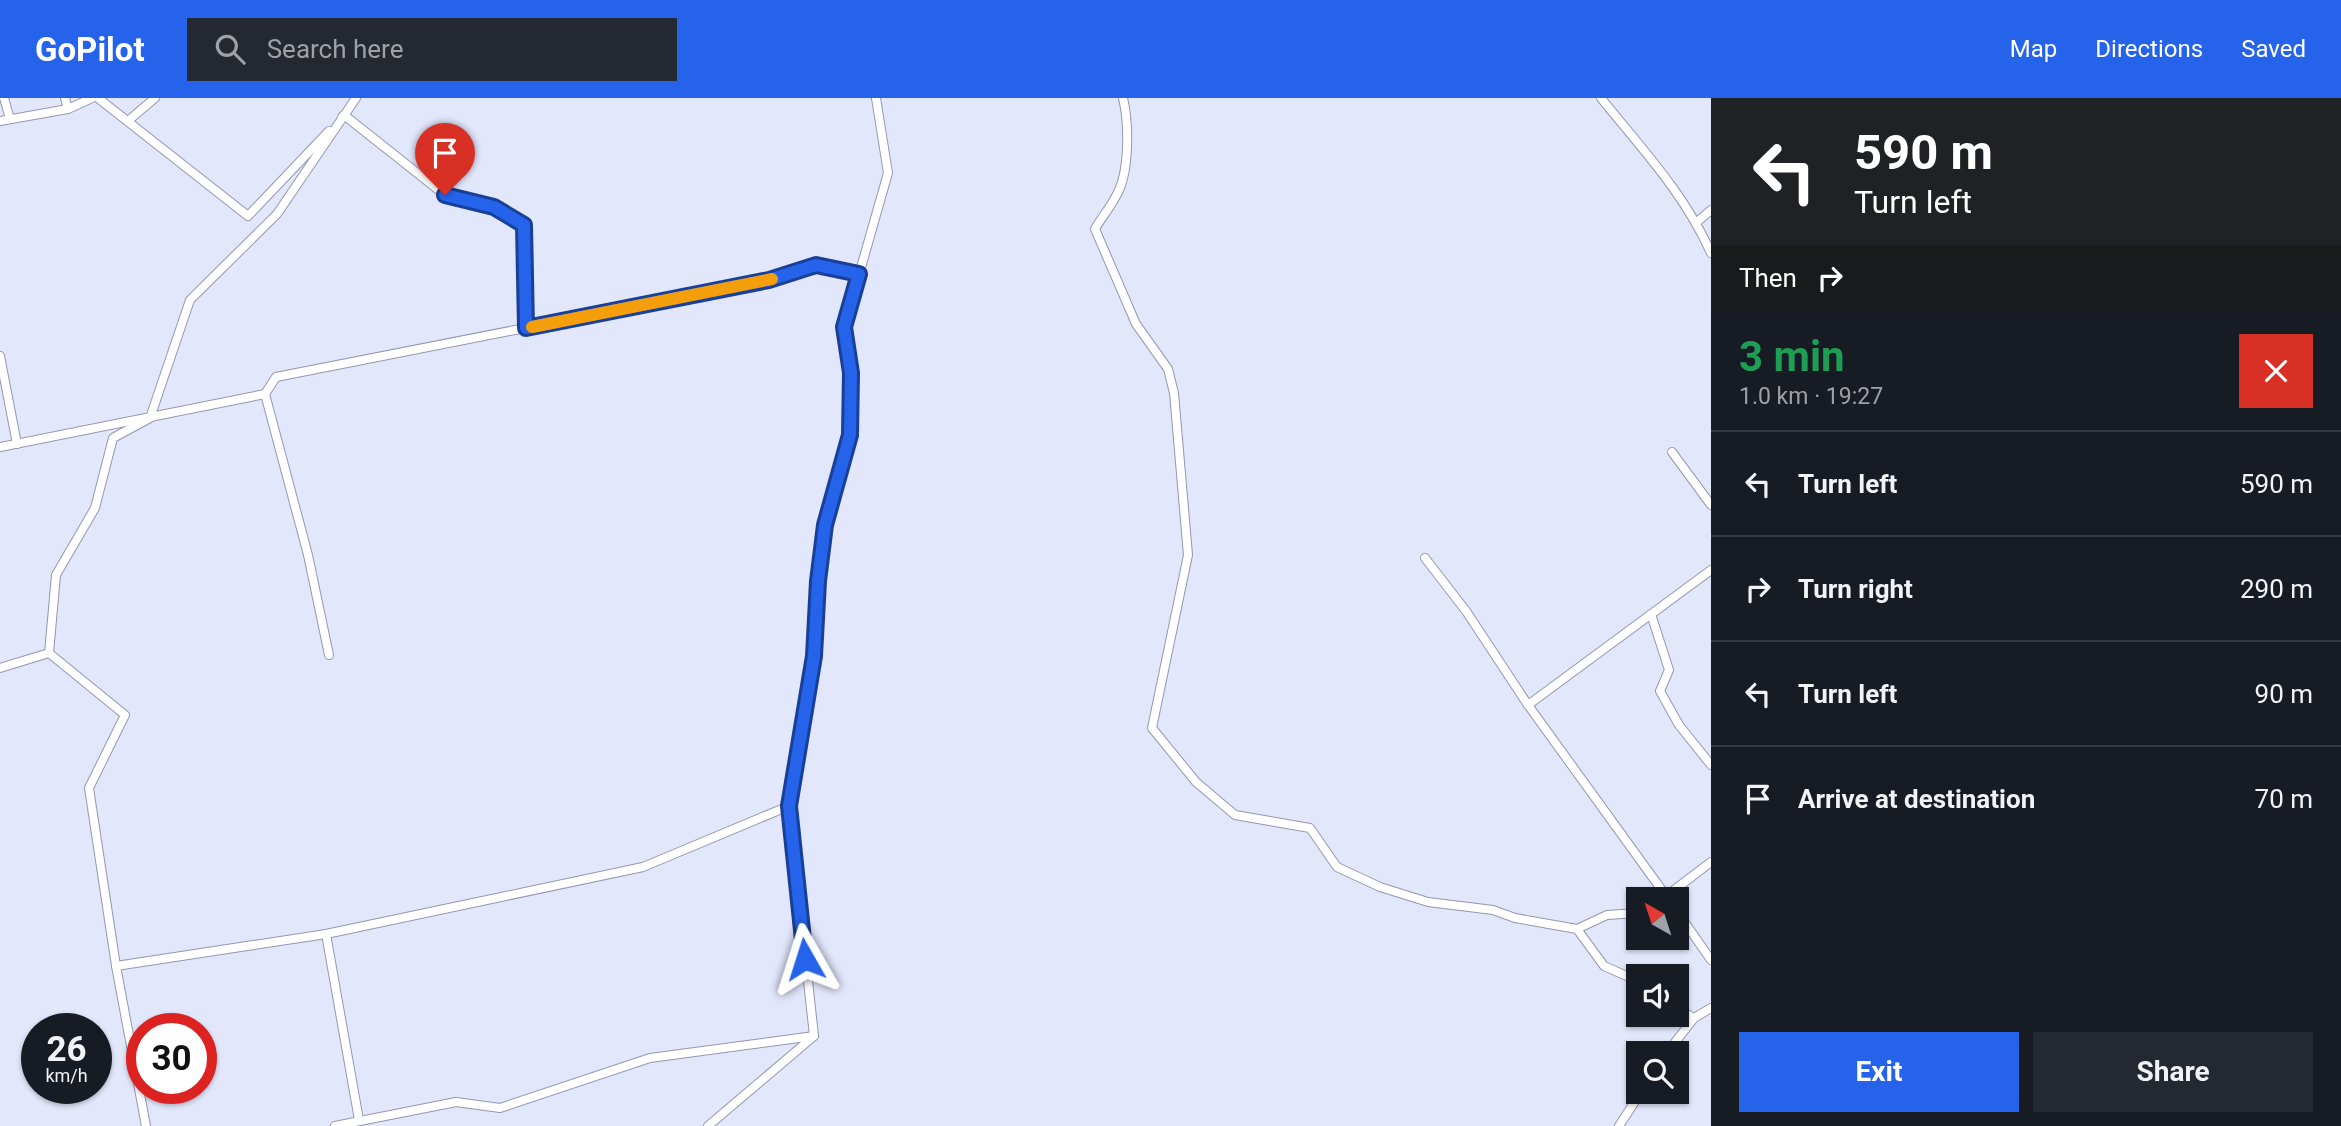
<!DOCTYPE html>
<html lang="en">
<head>
<meta charset="utf-8">
<style>
	body { margin:0; font-family:Roboto,sans-serif; background:#242831; color:#f1f3f6; height:100vh; display:flex; flex-direction:column; font-size:26px; white-space:nowrap }
	* { box-sizing:border-box; margin:0 }
	p { font-size:23px; color:#9ea1a6 }
	.icon { flex:none; width:38px; height:38px; fill:none; stroke:currentColor; stroke-width:2; stroke-linecap:round; stroke-linejoin:round }
	.map { position:relative; flex:1; overflow:hidden }
	.drawer { display:flex; flex-direction:column; background:#171b24; width:630px }
	.drawer>* { flex:none }
	.guide { background:#202124; color:#fff; overflow:hidden }
	.needle { width:46px; rotate:321deg }
	.buttons { position:absolute; left:1626px; top:789px; display:grid; gap:14px }
	.buttons a { display:grid; place-items:center; width:63px; height:63px; border-radius:0px; background:#171b24; box-shadow:0 2px 5px #0004; font-size:35px }
	.speed { position:absolute; left:21px; top:915px; display:flex; gap:14px; font-size:35px; font-weight:700; text-align:center }
	.speed>* { display:grid; place-content:center; width:91px; height:91px; border-radius:50%; background:#171b24; box-shadow:0 2px 5px #0004; line-height:1 }
	.speed small { font-size:18px; font-weight:400 }
	.speed .limit { border:10px solid #d22; background:#fff; color:#111 }
	.pin { position:absolute; display:grid; place-items:center; width:60px; height:60px; color:#fff; margin:-72px -30px; border-radius:50% 50% 50% 0; rotate:-45deg; box-shadow:0 0 7px #0007 }
	.pin .icon { rotate:45deg }
	.me { position:absolute; width:77px; margin:-38px; rotate:354deg; stroke-linejoin:round; filter:drop-shadow(0 0 5px #0008) }
	.turn { display:flex; align-items:center; gap:24px; height:147px; padding:0 28px; font-size:32px }
	.turn .icon { width:91px; height:91px; stroke-width:2.5 }
	.turn b { display:block; font-size:49px; line-height:60px }
	.then { display:flex; align-items:center; height:66px; padding:0 28px; background:#0003; gap:14px; font-size:26px }
	.round { display:grid; place-items:center; flex:none; width:74px; height:74px; border-radius:0px; background:#242831 }
	.head { display:flex; align-items:center; justify-content:space-between; height:119px; padding:0 28px }
	h1 { font-size:42px; font-weight:700; line-height:52px; color:#1e9e55 }
	.cta { display:flex; gap:14px; margin-top:auto; padding:14px 28px }
	.cta a { flex:1; height:80px; border-radius:0px; background:#2563eb; color:#fff; font-size:28px; font-weight:700; line-height:80px; text-align:center }
	.cta a+a { background:#242831; color:#f1f3f6 }
	ul { padding:0; list-style:none }
	li { display:flex; align-items:center; gap:21px; height:105px; padding:0 28px; border-top:2px solid #363941 }
	li div { flex:1 }
	li b { display:block; font-size:26px }
	li em { font-style:normal }
	header { display:flex; align-items:center; gap:42px; box-sizing:border-box; height:98px; padding:0 35px; background:#2563eb; color:#fff }
	header strong { font-size:33px }
	nav { display:flex; gap:38px; margin-inline-start:auto; font-size:24px }
	.search { width:490px; height:63px; background:#242831; display:flex; align-items:center; gap:18px; box-sizing:border-box; padding:0 24px; border-radius:0px; color:#9ea1a6; font-size:26px }
	main { display:flex; flex:1; min-height:0 }
	.map>svg:first-child { display:block }
</style>
</head>
<body>
<header>
<strong>GoPilot</strong>
<div class="search"><svg class="icon" aria-label="search" viewBox="0 0 24 24"><circle cx="10" cy="10" r="6"/><path d="M15 15l6 6"/></svg>Search here</div>
<nav><a>Map</a><a>Directions</a><a>Saved</a></nav>
</header>
<main>
<div class="map">
<svg width="1711" height="1028" viewBox="0 0 1711 1028">
	<rect width="100%" height="100%" fill="#e2e7fc"/>
	<g fill="none" stroke-linecap="round" stroke-linejoin="round">
		<g stroke="#9397b1" stroke-width="10">
			<g id="minor">
				<path d="M4 0 10 21"/>
				<path d="M65 0 68 11"/>
				<path d="M98 0 248 118 329 33"/>
				<path d="M1123 0C1129 25 1130 75 1116 98 1110 110 1101 120 1095 131L1136 226 1168 271 1174 295 1188 457 1152 630 1196 684 1235 717 1310 730 1337 769 1380 789 1428 804 1493 812 1515 820 1577 831 1604 868 1638 883"/>
				<path d="M1601 0C1642 51 1684 95 1711 155"/>
				<path d="M342 19 344 17 445 97 494 109 524 127 525 230"/>
				<path d="M129 22 155 0"/>
				<path d="M0 23 68 11 92 0"/>
				<path d="M1697 124 1711 112"/>
				<path d="M0 258 17 346"/>
				<path d="M265 296 276 279 769 182 816 167 859 176"/>
				<path d="M0 349 265 296 308 457 329 557"/>
				<path d="M1672 354 1711 407"/>
				<path d="M1425 460 1466 513 1528 607"/>
				<path d="M1651 516 1669 572 1660 593 1679 627 1711 667"/>
				<path d="M49 555 125 617 89 690 116 868"/>
				<path d="M0 570 49 555 56 477 95 410 113 340 150 320 190 202 277 116 356 0"/>
				<path d="M1661 802 1711 764"/>
				<path d="M1669 802 1528 607 1711 472"/>
				<path d="M1676 812 1711 862"/>
				<path d="M1577 831 1607 817 1638 815"/>
				<path d="M326 836 359 1022"/>
				<path d="M1676 910 1694 920 1711 910"/>
				<path d="M1666 956 1694 920"/>
				<path d="M146 1028 116 868 326 836 643 769 789 708"/>
				<path d="M335 1028 456 1004 500 1010 650 960 814 938"/>
				<path d="M708 1028 814 938 789 708 814 558 818 483 825 427 850 337 851 275 844 229 888 75 876 0"/>
				<path d="M1619 1028 1641 994"/>
			</g>
		</g>
		<use href="#minor" stroke="#fff" stroke-width="8"/>
	</g>
	<g fill="none" stroke-linecap="round" stroke-linejoin="round">
		<g stroke="#184099" stroke-width="18">
			<path id="route" d="M445 97 494 109 524 127 526 230 769 182 816 167 859 176 844 229 851 275 850 337 825 427 818 483 814 558 789 708 805 861"/>
		</g>
		<use href="#route" stroke="#2563eb" stroke-width="12"/>
		<path stroke="#f59e0b" stroke-width="12" d="M532 229 772 181"/>
	</g>
</svg>
<div class="buttons">
<a><svg class="needle" viewBox="-14 -14 28 28"><path d="M0-13l5 13h-10z" fill="#e53935"/><path d="M0 13l5-13h-10z" fill="#9ea1a6"/></svg></a>
<a><svg class="icon" aria-label="sound" viewBox="0 0 24 24"><path d="M4 9h4l5-4v14l-5-4H4zM17 9q2 3 0 6"/></svg></a>
<a><svg class="icon" aria-label="search" viewBox="0 0 24 24"><circle cx="10" cy="10" r="6"/><path d="M15 15l6 6"/></svg></a>
</div>
<div class="speed"><div>26<small>km/h</small></div><div class="limit">30</div></div>
<div class="pin" style="left:445px;top:97px;background:#d93025"><svg class="icon" aria-label="arrive" viewBox="0 0 24 24"><path d="M6 21V4h12l-3 4 3 4H6"/></svg></div>
<svg class="me" style="left:805px;top:861px" viewBox="-20 -20 40 40"><path d="M0-17L14 15 0 8-14 15z" fill="#2563eb" stroke="#fff" stroke-width="4"/></svg>
</div>
<section class="drawer">
<div class="guide">
<div class="turn"><svg class="icon" aria-label="left" viewBox="0 0 24 24"><path d="M17 20v-9H6M10 6l-5 5 5 5"/></svg><div><b>590 m</b>Turn left</div></div>
<div class="then">Then<svg class="icon" aria-label="right" viewBox="0 0 24 24"><path d="M7 20v-9h11M14 6l5 5-5 5"/></svg></div>
</div>
<div class="head"><div><h1>3 min</h1><p>1.0 km · 19:27</p></div><a class="round" style="background:#d93025;color:#fff"><svg class="icon" aria-label="close" viewBox="0 0 24 24"><path d="M6 6l12 12M18 6L6 18"/></svg></a></div>
<ul>
<li><svg class="icon" aria-label="left" viewBox="0 0 24 24"><path d="M17 20v-9H6M10 6l-5 5 5 5"/></svg><div><b>Turn left</b></div><em>590 m</em></li>
<li><svg class="icon" aria-label="right" viewBox="0 0 24 24"><path d="M7 20v-9h11M14 6l5 5-5 5"/></svg><div><b>Turn right</b></div><em>290 m</em></li>
<li><svg class="icon" aria-label="left" viewBox="0 0 24 24"><path d="M17 20v-9H6M10 6l-5 5 5 5"/></svg><div><b>Turn left</b></div><em>90 m</em></li>
<li><svg class="icon" aria-label="arrive" viewBox="0 0 24 24"><path d="M6 21V4h12l-3 4 3 4H6"/></svg><div><b>Arrive at destination</b></div><em>70 m</em></li>
</ul>
<div class="cta"><a>Exit</a><a>Share</a></div>
</section>
</main>
</body>
</html>
